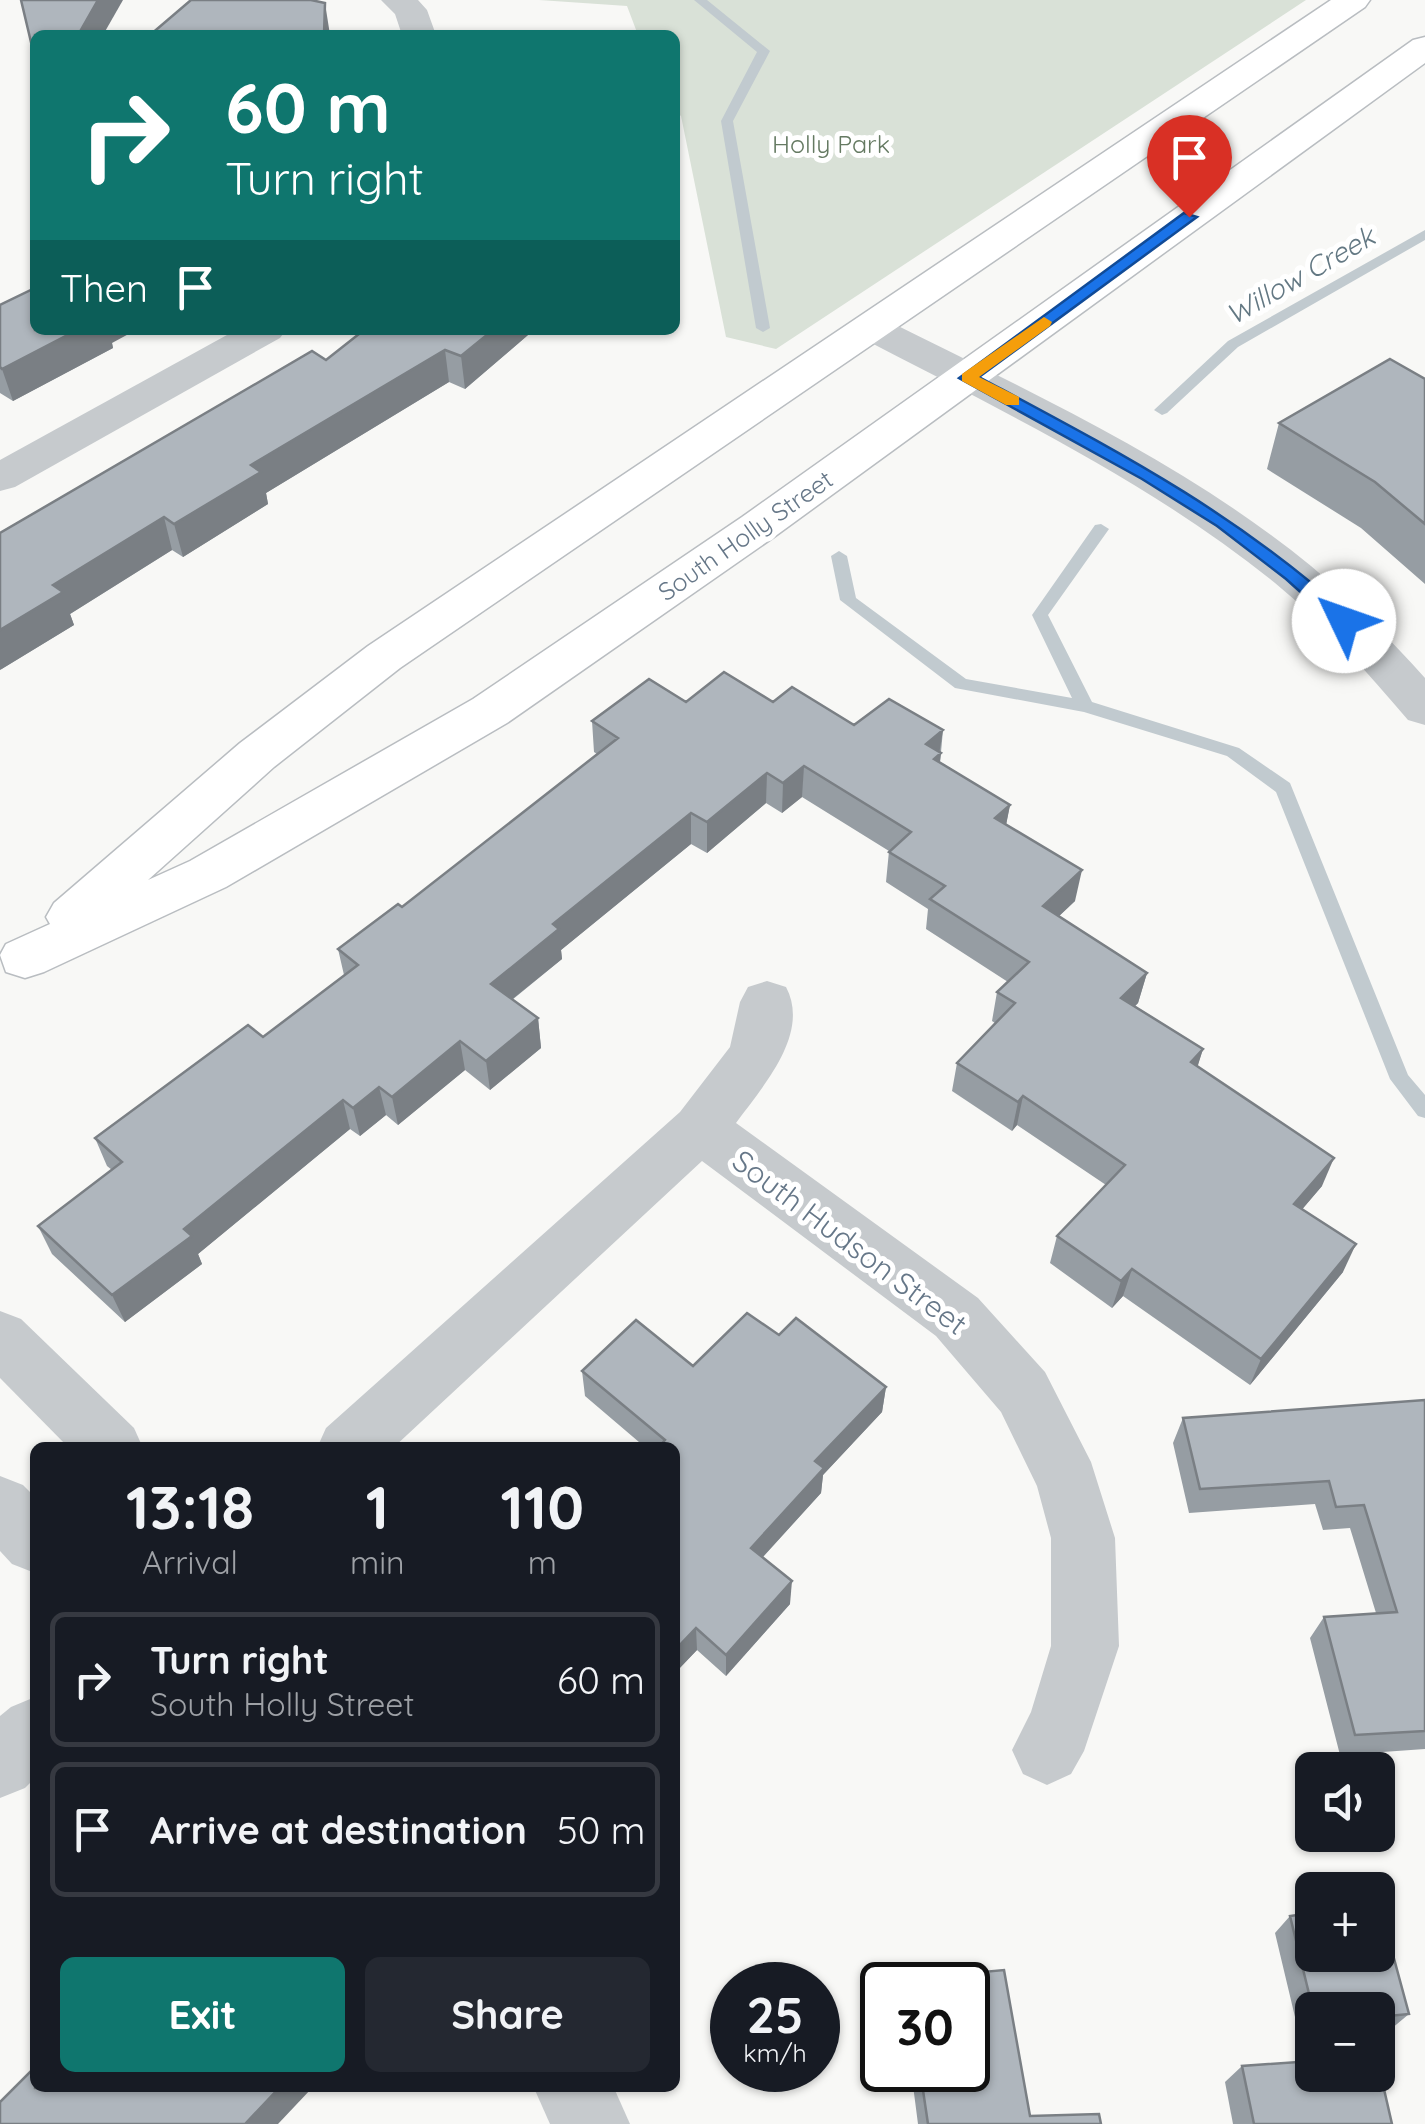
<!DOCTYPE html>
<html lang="en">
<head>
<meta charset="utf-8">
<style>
	body { margin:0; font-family:Quicksand,sans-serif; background:#242831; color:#f1f3f6; height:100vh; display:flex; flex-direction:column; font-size:38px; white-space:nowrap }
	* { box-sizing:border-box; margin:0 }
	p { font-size:32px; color:#9ea1a6 }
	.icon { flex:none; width:55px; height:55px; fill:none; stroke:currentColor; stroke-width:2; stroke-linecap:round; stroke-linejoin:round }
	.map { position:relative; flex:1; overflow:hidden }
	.drawer { position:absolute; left:30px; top:1442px; width:650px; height:650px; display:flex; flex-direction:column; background:#171b24; border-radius:15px; box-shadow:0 2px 8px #0004 }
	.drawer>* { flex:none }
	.guide { position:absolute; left:30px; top:30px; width:650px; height:305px; border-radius:15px; box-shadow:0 2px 8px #0004; background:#0f766e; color:#fff; overflow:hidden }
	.tools { position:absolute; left:1295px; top:1752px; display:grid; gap:20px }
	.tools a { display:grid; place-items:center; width:100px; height:100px; border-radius:15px; background:#171b24; box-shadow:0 2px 8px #0004; font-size:50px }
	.speed { position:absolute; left:710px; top:1962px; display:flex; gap:20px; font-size:50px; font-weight:700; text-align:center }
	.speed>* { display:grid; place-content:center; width:130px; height:130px; border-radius:50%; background:#171b24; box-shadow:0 2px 8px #0004; line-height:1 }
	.speed small { font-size:25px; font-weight:400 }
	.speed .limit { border:5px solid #111; border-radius:15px; background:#fff; color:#111 }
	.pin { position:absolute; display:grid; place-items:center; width:85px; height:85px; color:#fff; margin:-102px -42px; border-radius:50% 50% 50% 0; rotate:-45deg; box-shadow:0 0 10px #0007 }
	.pin .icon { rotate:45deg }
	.me { position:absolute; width:110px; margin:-55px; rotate:312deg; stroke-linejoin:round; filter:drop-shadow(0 0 8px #0008) }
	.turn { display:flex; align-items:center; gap:35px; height:210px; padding:0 30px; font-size:45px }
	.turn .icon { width:130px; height:130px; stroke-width:2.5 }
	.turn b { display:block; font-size:70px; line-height:85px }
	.then { display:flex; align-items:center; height:95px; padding:0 30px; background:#0003; gap:20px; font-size:38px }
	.eta { display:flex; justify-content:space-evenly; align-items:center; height:170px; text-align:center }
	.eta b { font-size:60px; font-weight:700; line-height:70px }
	.cta { display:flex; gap:20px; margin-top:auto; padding:20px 30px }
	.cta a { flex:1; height:115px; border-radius:15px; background:#0f766e; color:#fff; font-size:40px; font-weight:700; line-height:115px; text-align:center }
	.cta a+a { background:#242831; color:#f1f3f6 }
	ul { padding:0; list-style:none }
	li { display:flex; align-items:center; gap:30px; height:135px; margin:0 20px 15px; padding:0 10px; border:5px solid #363941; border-radius:15px }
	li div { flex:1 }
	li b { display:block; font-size:38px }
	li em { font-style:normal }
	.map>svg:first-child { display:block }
</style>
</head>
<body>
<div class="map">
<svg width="1425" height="2124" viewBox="0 0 1425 2124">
	<rect width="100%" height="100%" fill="#f8f8f6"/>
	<path fill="#d9e1d7" d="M539 0H1306L776 349 726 337 681 116 675 111V35H638L627 6Z"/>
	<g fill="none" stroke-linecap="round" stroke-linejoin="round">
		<g fill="#c1cacf" fill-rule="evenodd">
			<path d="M694 0H707L770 51 733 121 770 328 763 332 756 328 721 121 757 52Z"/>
			<path d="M1425 230V240L1238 347 1167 413 1162 415 1154 410 1228 341Z"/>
			<path d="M1101 524 1109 529 1048 615 1092 702 1239 748 1290 783 1408 1075 1425 1095V1118L1418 1116 1390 1079 1276 792 1227 756 1084 712 955 688 840 600 831 556 839 551 847 556 856 598 966 679 1072 698 1032 615 1095 525Z"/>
		</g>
		<g stroke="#b9bdc1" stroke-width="3">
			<path id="major" d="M1331 0H1370L1365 7 400 668 274 767 148 880 190 861 473 699 742 517 1413 40 1425 37V63L774 537 507 723 226 887 44 972 25 978 6 972 0 955 6 944 50 924 46 917 54 903 240 743 368 646Z"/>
		</g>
		<g fill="#c6cacd" fill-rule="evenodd">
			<path d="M381 0H418L427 10 436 35H402L395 14Z"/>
			<path d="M870 315 884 319C1030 392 1184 462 1311 566 1352 600 1389 638 1425 678V725L1408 720C1367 672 1324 623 1275 583 1149 481 1000 410 856 335L850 327 856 319Z"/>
			<path d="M236 330H286L280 338 15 487 0 491V460Z"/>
			<path d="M767 981 786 987C811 1034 762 1087 736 1123L978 1298 1045 1372 1091 1462 1115 1538 1119 1646 1084 1751 1071 1774 1047 1785 1023 1774 1012 1750 1031 1712 1051 1646V1538L1037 1486 1001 1412 936 1336 702 1161 393 1448H317L326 1428 680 1112 730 1047 740 1002 748 987Z"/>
			<path d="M0 1311 21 1319 134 1428 143 1448H69L0 1378Z"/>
			<path d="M0 1476 23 1485 35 1497V1573L12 1564 0 1551Z"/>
			<path d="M35 1697V1778L25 1788 0 1798V1716L11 1707Z"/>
			<path d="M534 2088H614L630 2124H550Z"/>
		</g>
		<use href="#major" fill="#fff" fill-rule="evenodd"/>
	</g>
	<g fill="#969da3">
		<path d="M0 305 112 343 113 348 13 401 0 393Z"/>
		<path d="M528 335 465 389 449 382 266 493 268 504 183 557 172 550 70 614 74 625 0 670 326 360Z"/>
		<path d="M1425 379V584L1361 528 1267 469 1279 423Z"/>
		<path d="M686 702H773L854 725 943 730 940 763 1010 805 1006 825 1075 901 1059 916 1147 973 1138 1003 1135 1006 1203 1049 1197 1067 1322 1186 1302 1209 1343 1272 1250 1385 1123 1296 1112 1308 1050 1263 1057 1236 1106 1185 1017 1125 1012 1131 952 1091 957 1063 995 1023 992 1021 997 992 1008 982 926 929 928 909 886 882 889 851 802 797 782 813 766 803 707 853 691 844 561 950 562 959 512 1000 538 1018 541 1048 490 1090 465 1070 398 1125 386 1115 360 1136 350 1129 198 1254 202 1264 125 1322 52 1254 38 1226 112 1170 107 1166 95 1138 263 1037 344 975 338 949 402 907 597 754 594 752 592 721Z"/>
		<path d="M779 1335 886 1387 882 1412 823 1475 821 1493 763 1557 790 1604 726 1676 697 1650 675 1673V1448H646L585 1396 582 1371 693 1366Z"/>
		<path d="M1425 1400V1749L1340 1755 1310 1638 1324 1617 1376 1613 1350 1528 1323 1530 1315 1504 1189 1513 1173 1443 1183 1418Z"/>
		<path d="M1290 1916 1409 2014 1391 2029 1378 2030V2010H1312V2036L1300 2038 1275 1933Z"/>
		<path d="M1004 1970 1030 2116 1099 2114 1101 2124H918L911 2070H968V1985H904L906 1979Z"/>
		<path d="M1242 2066 1392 2124H1233L1225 2082Z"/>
	</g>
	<g fill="#7a7f84">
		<path d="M98 0H123L103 35H78Z"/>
		<path d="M325 3 330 35H324Z"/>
		<path d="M77 330H136L112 343 113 348 13 401 2 369Z"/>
		<path d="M493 330H531L528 335 465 389 461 356Z"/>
		<path d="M445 350 449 382 266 493 268 504 183 557 174 524 251 465Z"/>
		<path d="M164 517 172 550 70 614 74 625 0 670V630L53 585Z"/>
		<path d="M943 730 939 755 941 753 937 784 926 744Z"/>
		<path d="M804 766 802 797 782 813 783 783Z"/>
		<path d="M767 773 766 803 707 853V822Z"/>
		<path d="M1010 805 1004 835 995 818Z"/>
		<path d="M691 813V844L561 950 562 959 495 1013 491 984 553 924Z"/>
		<path d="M1082 870 1075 901 1038 936 1043 906Z"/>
		<path d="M1147 973 1138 1003 1114 1027 1121 998Z"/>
		<path d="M538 1018 541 1048 490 1090 486 1061Z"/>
		<path d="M460 1041 465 1070 398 1125 392 1097Z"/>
		<path d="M1203 1049 1194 1078 1191 1062Z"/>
		<path d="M379 1087 386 1115 360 1136 353 1108Z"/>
		<path d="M1023 1096 1017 1125 1012 1131 1018 1102Z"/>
		<path d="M343 1100 350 1129 198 1254 202 1264 125 1322 112 1295 184 1229Z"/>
		<path d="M1334 1158 1322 1186 1283 1232 1294 1204Z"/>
		<path d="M1356 1244 1343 1272 1250 1385 1261 1359Z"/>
		<path d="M1132 1269 1123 1296 1112 1308 1121 1281Z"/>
		<path d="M886 1387 882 1412 823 1475 821 1493 750 1571 751 1548 815 1461Z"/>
		<path d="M792 1581 790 1604 726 1676V1655Z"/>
		<path d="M696 1628 697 1650 675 1673V1650Z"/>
		<path d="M279 2088H312L278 2124H245Z"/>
	</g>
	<g fill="#afb6bd" stroke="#7a7f84" stroke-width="2.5">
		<path d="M21 0H98L78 35H35V59Z"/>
		<path d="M191 0H311L325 3 324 35H150Z"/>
		<path d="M35 288V330H77L2 369 0 367V305Z"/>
		<path d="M364 330H493L461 356 445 350 251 465 261 472 174 524 164 517 53 585 63 592 0 630V533L312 351 326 360Z"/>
		<path d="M1390 359 1425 379V524L1375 482 1279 423Z"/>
		<path d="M724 672 773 702 792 687 854 725 889 699 943 730 926 744 941 753 934 759 1010 805 995 818 1082 870 1043 906 1147 973 1121 998 1203 1049 1191 1062 1334 1158 1294 1204 1356 1244 1261 1359 1132 1269 1121 1281 1057 1236 1125 1165 1023 1096 1018 1102 957 1063 1015 1003 997 992 1029 962 930 899 945 886 889 852 911 832 804 766 783 783 767 773 707 822 691 813 553 924 559 929 491 984 538 1018 486 1061 460 1041 392 1097 379 1087 353 1108 343 1100 184 1229 192 1236 112 1295 38 1226 122 1162 95 1138 248 1025 263 1037 358 965 338 949 398 904 402 907 618 738 592 721 649 679 686 702Z"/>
		<path d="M747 1313 779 1335 796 1318 886 1387 815 1461 824 1468 751 1548 792 1581 726 1655 696 1628 675 1650V1448H658L665 1440 582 1371 636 1320 693 1366Z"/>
		<path d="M1425 1400V1731L1355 1735 1324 1617 1397 1612 1364 1505 1336 1507 1329 1481 1200 1489 1183 1418Z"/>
		<path d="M1378 1907H1380L1409 2014 1378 2017V2010H1313L1290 1916 1312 1913V1955H1378Z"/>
		<path d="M1004 1970 1030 2116 1099 2114 1101 2124H928L920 2070H968V1985H907L906 1979Z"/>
		<path d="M1312 2061V2075H1378V2063L1392 2124H1254L1242 2066Z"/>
		<path d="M35 2067V2088H279L245 2124H0V2102Z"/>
	</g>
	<path fill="#1a73e8" stroke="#114b97" stroke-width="2.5" d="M1184 213 1197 217 979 377C1117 451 1234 511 1351 617V626H1338L1286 579 1217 526 1142 479 959 378Z"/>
	<path fill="#f59e0b" d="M1044 317 1052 322 1050 326 979 377 1019 397V405H1006L962 381V374Z"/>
	<g text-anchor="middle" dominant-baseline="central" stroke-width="10" stroke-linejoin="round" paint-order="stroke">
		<g font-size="25" fill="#657a62" stroke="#fff">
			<text x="831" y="143">Holly Park</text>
		</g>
		<g font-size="25" fill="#678" stroke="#fff">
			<text transform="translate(745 535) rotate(-35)">South Holly Street</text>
		</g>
		<g font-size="28" font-style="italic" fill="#637883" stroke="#fff">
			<text transform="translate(1300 275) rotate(-30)">Willow Creek</text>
		</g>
		<g font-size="30" fill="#678" stroke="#fff">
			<text transform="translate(850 1242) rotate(37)">South Hudson Street</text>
		</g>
	</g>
</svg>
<div class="tools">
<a><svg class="icon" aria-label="sound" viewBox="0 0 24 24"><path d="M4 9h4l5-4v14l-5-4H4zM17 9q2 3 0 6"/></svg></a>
<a>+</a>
<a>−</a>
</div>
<div class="speed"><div>25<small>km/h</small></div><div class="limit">30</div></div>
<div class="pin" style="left:1189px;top:217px;background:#d93025"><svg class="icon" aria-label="arrive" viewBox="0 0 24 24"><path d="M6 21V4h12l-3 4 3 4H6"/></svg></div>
<svg class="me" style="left:1344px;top:621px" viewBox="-20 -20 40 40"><circle r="19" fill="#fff"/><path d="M0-13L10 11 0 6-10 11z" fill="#1a73e8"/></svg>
<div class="guide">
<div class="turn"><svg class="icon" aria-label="right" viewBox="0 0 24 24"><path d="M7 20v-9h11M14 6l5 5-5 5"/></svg><div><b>60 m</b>Turn right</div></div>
<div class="then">Then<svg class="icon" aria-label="arrive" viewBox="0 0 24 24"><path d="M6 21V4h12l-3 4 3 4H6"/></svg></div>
</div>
<section class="drawer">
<div class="eta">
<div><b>13:18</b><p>Arrival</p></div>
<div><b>1</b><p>min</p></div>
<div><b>110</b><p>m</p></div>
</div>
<ul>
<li><svg class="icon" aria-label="right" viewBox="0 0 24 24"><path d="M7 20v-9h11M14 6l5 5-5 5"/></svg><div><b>Turn right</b><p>South Holly Street</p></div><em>60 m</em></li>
<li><svg class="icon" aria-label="arrive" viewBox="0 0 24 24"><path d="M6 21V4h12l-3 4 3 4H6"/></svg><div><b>Arrive at destination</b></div><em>50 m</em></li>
</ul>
<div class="cta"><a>Exit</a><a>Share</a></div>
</section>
</div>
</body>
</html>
